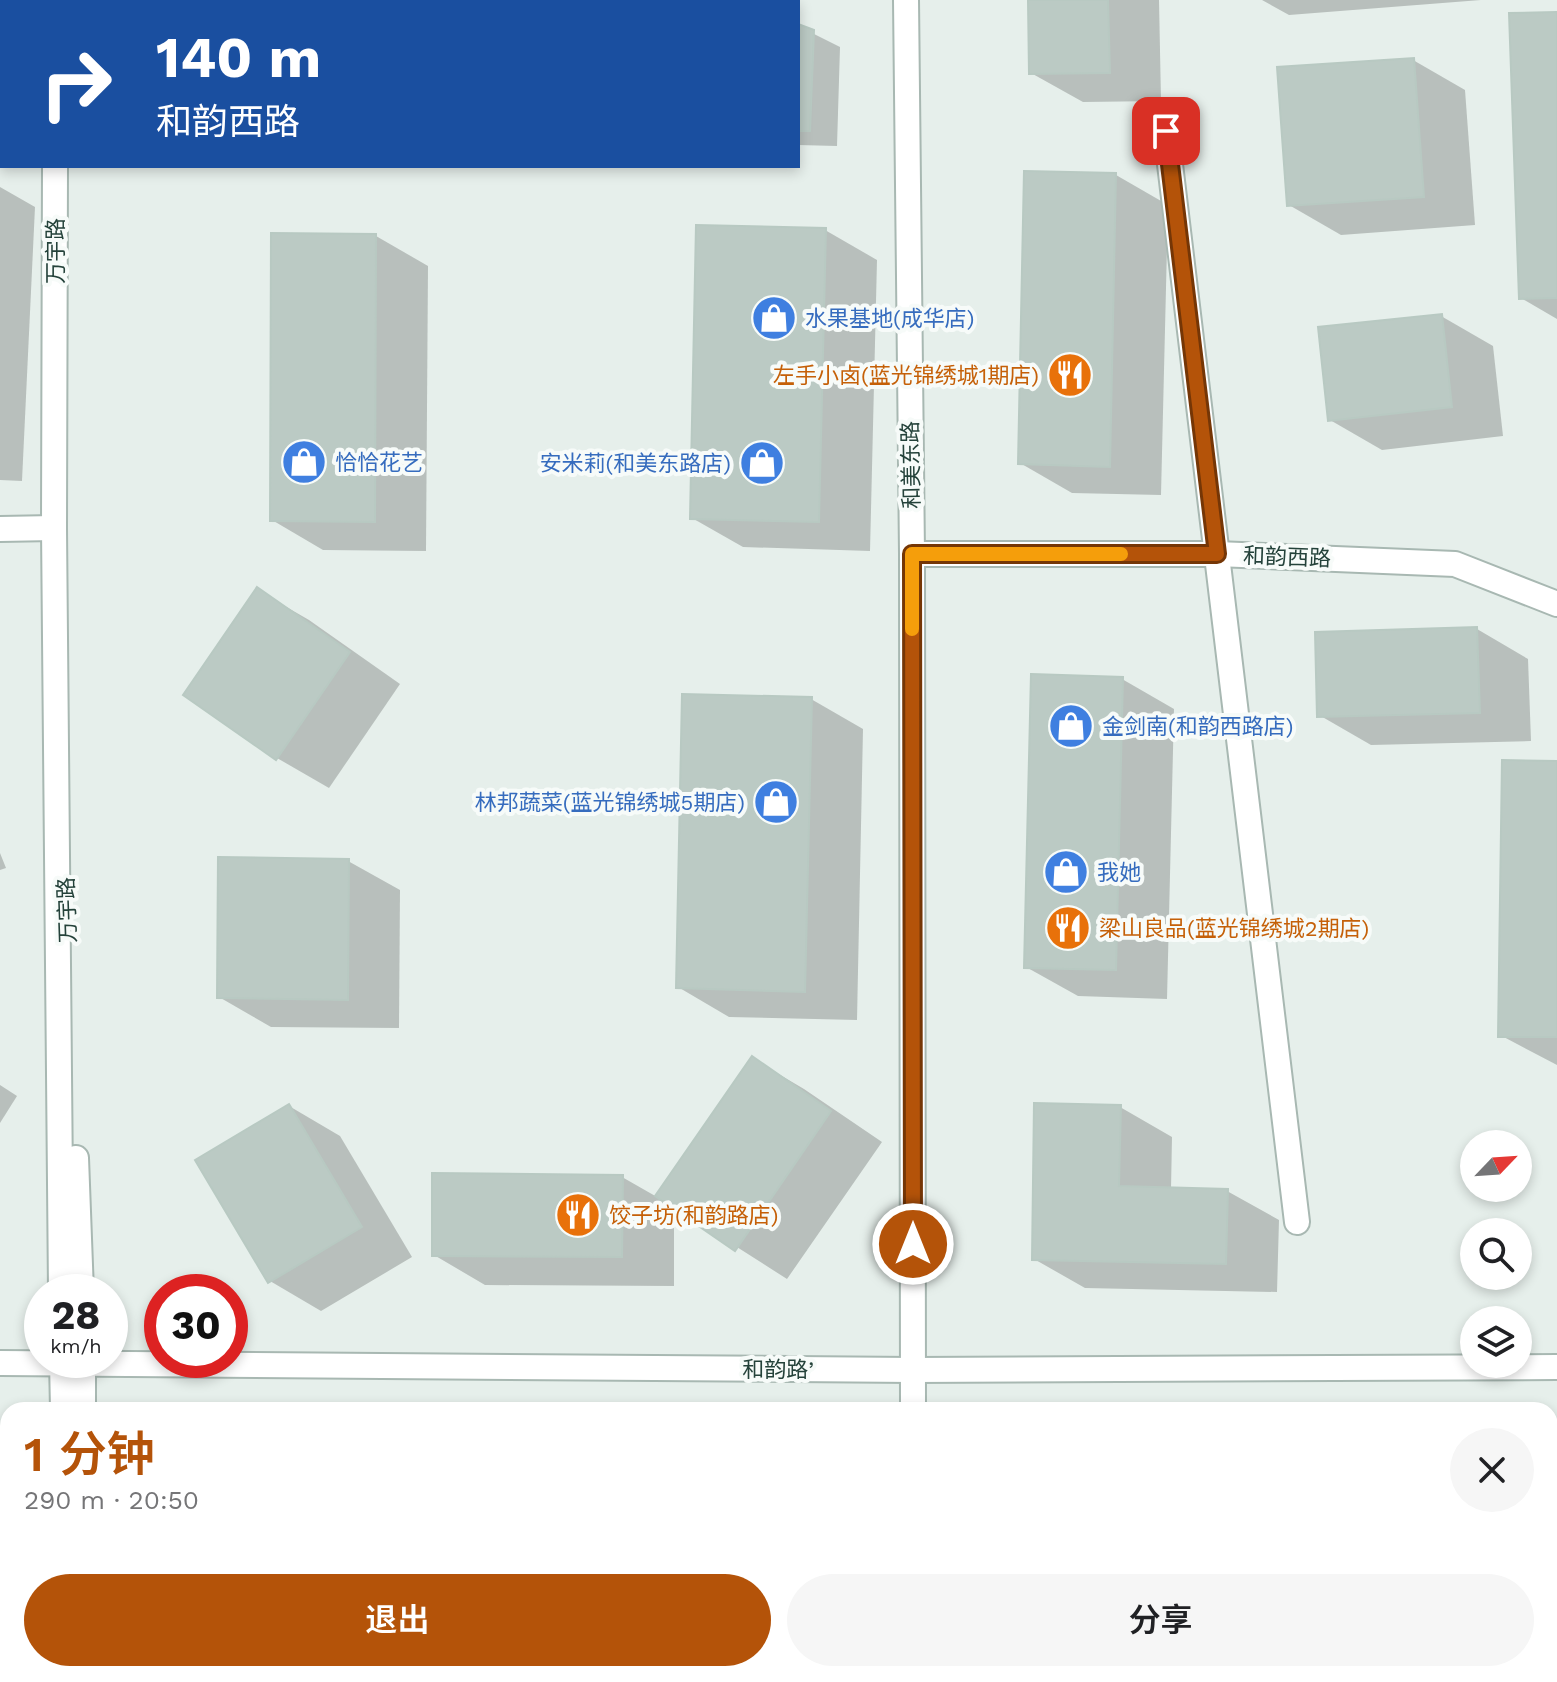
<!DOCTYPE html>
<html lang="zh">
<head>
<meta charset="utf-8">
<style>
	body { margin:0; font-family:"Work Sans","Noto Sans SC",sans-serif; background:#f6f6f6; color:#202124; height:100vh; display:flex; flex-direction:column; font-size:30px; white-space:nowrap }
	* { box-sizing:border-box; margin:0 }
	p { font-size:26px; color:#757577 }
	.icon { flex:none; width:44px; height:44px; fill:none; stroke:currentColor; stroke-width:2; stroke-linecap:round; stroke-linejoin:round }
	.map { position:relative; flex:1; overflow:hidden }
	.side { position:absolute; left:0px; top:1402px; width:1558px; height:280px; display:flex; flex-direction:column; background:#fff; border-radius:24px 24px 0 0; box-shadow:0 4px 12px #0003 }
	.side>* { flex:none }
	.banner { position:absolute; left:0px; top:0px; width:800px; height:168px; box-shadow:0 4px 12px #0003; background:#1a4fa0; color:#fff; overflow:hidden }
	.needle { width:52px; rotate:65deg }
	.fabs { position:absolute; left:1460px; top:1130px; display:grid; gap:16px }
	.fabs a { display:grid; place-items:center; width:72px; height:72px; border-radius:50%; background:#fff; box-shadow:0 4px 12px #0003; font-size:40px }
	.speed { position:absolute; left:24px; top:1274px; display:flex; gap:16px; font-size:40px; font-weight:700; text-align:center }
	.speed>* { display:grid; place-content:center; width:104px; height:104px; border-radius:50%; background:#fff; box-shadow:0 4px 12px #0003; line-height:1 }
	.speed small { font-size:20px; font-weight:400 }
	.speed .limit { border:12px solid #d22; background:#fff; color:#111 }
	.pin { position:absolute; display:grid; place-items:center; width:68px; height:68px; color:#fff; margin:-34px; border-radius:16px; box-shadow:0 4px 12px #0006 }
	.me { position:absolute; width:88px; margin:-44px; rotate:0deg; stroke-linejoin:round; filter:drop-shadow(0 0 6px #0008) }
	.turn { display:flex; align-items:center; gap:28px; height:168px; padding:0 24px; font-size:36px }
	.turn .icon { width:104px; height:104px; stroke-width:2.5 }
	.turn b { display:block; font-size:56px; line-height:68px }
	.round { display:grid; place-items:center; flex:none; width:84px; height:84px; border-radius:42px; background:#f6f6f6 }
	.head { display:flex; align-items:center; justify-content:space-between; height:136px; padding:0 24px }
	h1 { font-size:48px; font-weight:600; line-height:60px; color:#b45309 }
	.button { display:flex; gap:16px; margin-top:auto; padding:16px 24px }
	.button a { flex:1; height:92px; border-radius:48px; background:#b45309; color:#fff; font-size:32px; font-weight:600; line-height:92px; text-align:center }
	.button a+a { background:#f6f6f6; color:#202124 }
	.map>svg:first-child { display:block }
</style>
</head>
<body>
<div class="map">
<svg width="1557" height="1682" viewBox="0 0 1557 1682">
	<rect width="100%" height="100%" fill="#e6efeb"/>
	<g fill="#0003">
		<path d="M0 0H9L2 2V60Z"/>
		<path d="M175 0H321L319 2Z"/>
		<path d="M1030 0H1159L1161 101 1083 102 1031 73Z"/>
		<path d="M1262 0H1481L1289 15Z"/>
		<path d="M1557 14V319L1521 298Z"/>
		<path d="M798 26 840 47 837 146 798 145Z"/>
		<path d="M1413 60 1465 90 1475 225 1341 235 1289 205Z"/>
		<path d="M1116 175 1168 205 1161 495 1072 493 1020 463Z"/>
		<path d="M0 187 35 207 22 481 0 480Z"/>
		<path d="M825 230 877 260 870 551 743 547 692 518Z"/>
		<path d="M376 236 428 266 426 551 323 550 272 520Z"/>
		<path d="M1441 316 1493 346 1503 436 1382 450 1330 420Z"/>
		<path d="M257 590 309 620 400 684 329 788 277 758 186 694Z"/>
		<path d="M1477 629 1528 659 1531 741 1371 745 1319 715Z"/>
		<path d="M1122 679 1174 709 1167 999 1078 996 1026 967Z"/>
		<path d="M811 699 863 729 857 1020 729 1017 678 987Z"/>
		<path d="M1557 763V1065L1500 1035Z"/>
		<path d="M0 853 6 868 0 870Z"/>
		<path d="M348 861 400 890 399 1028 271 1027 219 997Z"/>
		<path d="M753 1059 804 1089 882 1142 787 1279 674 1207V1286L485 1285 434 1255 622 1177 657 1197Z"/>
		<path d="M0 1085 17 1096 0 1123Z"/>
		<path d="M289 1106 340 1136 412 1257 321 1311 270 1281Z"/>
		<path d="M1120 1107 1172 1137 1171 1189 1227 1191 1279 1220 1277 1292 1085 1288 1034 1259Z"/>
		<path d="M0 1495 2 1496 0 1682Z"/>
		<rect x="1550" y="1523" width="7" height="99"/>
		<rect x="170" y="1674" width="160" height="8"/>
		<path d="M473 1674H619V1675L481 1678Z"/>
		<rect x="761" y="1674" width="114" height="8"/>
		<rect x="1025" y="1674" width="101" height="8"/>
		<rect x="1353" y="1674" width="162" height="8"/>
	</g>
	<g fill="#bbcac4" stroke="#b8c9c2" stroke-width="2">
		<path d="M1028 0H1108L1110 73 1029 74Z"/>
		<path d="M1557 12V298L1519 299 1509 13Z"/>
		<path d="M798 24 814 30 810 131H798Z"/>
		<path d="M1414 58 1424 197 1287 206 1277 67Z"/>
		<path d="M1024 171 1116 173 1110 467 1018 464Z"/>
		<path d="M696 225 826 228 819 522 690 519Z"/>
		<path d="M271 233 376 234 375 522 270 521Z"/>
		<path d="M1442 314 1452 407 1328 421 1318 327Z"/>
		<path d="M257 587 350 652 276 760 183 695Z"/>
		<path d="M1477 627 1480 713 1317 717 1315 632Z"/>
		<path d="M1031 674 1123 677 1116 970 1024 968Z"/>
		<path d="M682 694 812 697 805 992 676 988Z"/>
		<path d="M1502 760 1557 761V1037H1498Z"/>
		<path d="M218 857 349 859 348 1000 217 998Z"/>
		<path d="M752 1056 831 1111 735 1251 655 1196Z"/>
		<path d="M1034 1103 1121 1105 1119 1186 1228 1189 1226 1264 1032 1260Z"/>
		<path d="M289 1104 362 1227 268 1283 195 1160Z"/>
		<path d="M432 1173 623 1175 622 1257 432 1256Z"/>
		<rect x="1550" y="1521" width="7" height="73"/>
		<rect x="168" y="1674" width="126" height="8"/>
		<path d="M759 1674H824L825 1682H759Z"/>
		<rect x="1023" y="1674" width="67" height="8"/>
		<rect x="1351" y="1674" width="113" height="8"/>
	</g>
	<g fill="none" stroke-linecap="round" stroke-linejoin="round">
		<g stroke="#a8b8b2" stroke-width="28">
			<g id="minor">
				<path d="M906 0 912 554 913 1410"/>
				<path d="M56 2V0"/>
				<path d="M1166 131 1297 1222"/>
				<path d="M55 166 54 528 61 1292"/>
				<path d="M0 529 54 528"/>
				<path d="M912 554H1217L1455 564 1557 604"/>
				<path d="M76 1158 81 1292"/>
				<path d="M62 1360 63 1410"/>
				<path d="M83 1360V1410"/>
				<path d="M0 1363 913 1370 1557 1367"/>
				<path d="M1550 1672H1557"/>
				<path d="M68 1674V1682"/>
				<path d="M913 1682V1674"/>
			</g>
		</g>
		<use href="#minor" stroke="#fff" stroke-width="24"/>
	</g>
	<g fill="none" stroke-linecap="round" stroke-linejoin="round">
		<g stroke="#753606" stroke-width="20">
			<path id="route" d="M913 1244 912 554H1217L1166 131"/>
		</g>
		<use href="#route" stroke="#b45309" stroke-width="14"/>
		<path stroke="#f59e0b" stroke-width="14" d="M912 629V554H1121"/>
	</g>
	<defs>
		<g id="shop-disc" transform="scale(2.3)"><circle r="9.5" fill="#3f7fe0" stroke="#f7fbf9"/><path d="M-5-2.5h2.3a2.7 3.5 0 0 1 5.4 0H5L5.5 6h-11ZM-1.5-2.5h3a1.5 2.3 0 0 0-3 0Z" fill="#fff"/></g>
		<g id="restaurant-disc" transform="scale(2.3)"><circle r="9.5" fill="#e8710a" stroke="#f7fbf9"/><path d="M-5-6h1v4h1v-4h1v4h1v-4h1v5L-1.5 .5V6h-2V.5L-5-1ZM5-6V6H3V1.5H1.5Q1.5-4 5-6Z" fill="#fff"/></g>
	</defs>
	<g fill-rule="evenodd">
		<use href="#shop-disc" x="774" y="318"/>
		<use href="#restaurant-disc" x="1070" y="375"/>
		<use href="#shop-disc" x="304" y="462"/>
		<use href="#shop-disc" x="762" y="463"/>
		<use href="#shop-disc" x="1071" y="726"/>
		<use href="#shop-disc" x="776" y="802"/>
		<use href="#shop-disc" x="1066" y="872"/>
		<use href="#restaurant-disc" x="1068" y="928"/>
		<use href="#restaurant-disc" x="578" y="1215"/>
	</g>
	<g text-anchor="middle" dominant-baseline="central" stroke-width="8" stroke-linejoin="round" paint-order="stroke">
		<g font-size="22" fill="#24423a" stroke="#f7fbf9">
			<text transform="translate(55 251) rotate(-90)">万宇路</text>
			<text transform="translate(911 465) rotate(-91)">和美东路</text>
			<text transform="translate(1287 557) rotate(2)">和韵西路</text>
			<text transform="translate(67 910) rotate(-92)">万宇路</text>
			<text x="778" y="1369">和韵路’</text>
		</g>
		<g font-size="22" fill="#366cbe" stroke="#f7fbf9" text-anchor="start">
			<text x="805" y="318">水果基地(成华店)</text>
			<text x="335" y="462">恰恰花艺</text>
			<text x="731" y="463" text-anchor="end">安米莉(和美东路店)</text>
			<text x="1102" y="726">金剑南(和韵西路店)</text>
			<text x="745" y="802" text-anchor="end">林邦蔬菜(蓝光锦绣城5期店)</text>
			<text x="1097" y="872">我她</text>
		</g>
		<g font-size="22" fill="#c56008" stroke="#f7fbf9" text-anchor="start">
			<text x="1039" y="375" text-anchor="end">左手小卤(蓝光锦绣城1期店)</text>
			<text x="1099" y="928">梁山良品(蓝光锦绣城2期店)</text>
			<text x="609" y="1215">饺子坊(和韵路店)</text>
		</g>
	</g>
</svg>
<div class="fabs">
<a><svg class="needle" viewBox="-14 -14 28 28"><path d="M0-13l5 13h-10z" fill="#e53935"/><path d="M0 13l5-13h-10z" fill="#757577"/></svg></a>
<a><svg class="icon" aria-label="search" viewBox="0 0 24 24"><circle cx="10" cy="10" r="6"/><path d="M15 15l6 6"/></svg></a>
<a><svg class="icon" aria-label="layers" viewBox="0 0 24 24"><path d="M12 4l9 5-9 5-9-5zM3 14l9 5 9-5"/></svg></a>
</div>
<div class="speed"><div>28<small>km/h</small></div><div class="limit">30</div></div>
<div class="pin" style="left:1166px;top:131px;background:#d93025"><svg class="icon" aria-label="arrive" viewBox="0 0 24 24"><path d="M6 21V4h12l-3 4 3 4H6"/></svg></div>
<svg class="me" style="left:913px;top:1244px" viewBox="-20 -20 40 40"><circle r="17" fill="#b45309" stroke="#fff" stroke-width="3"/><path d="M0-11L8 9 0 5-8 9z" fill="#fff"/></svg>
<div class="banner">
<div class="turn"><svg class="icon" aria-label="right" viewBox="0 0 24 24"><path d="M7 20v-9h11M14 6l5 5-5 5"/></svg><div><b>140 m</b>和韵西路</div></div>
</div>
<section class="side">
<div class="head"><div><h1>1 分钟</h1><p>290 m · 20:50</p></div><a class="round"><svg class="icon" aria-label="close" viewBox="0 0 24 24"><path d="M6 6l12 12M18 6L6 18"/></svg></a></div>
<div class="button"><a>退出</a><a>分享</a></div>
</section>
</div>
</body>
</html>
